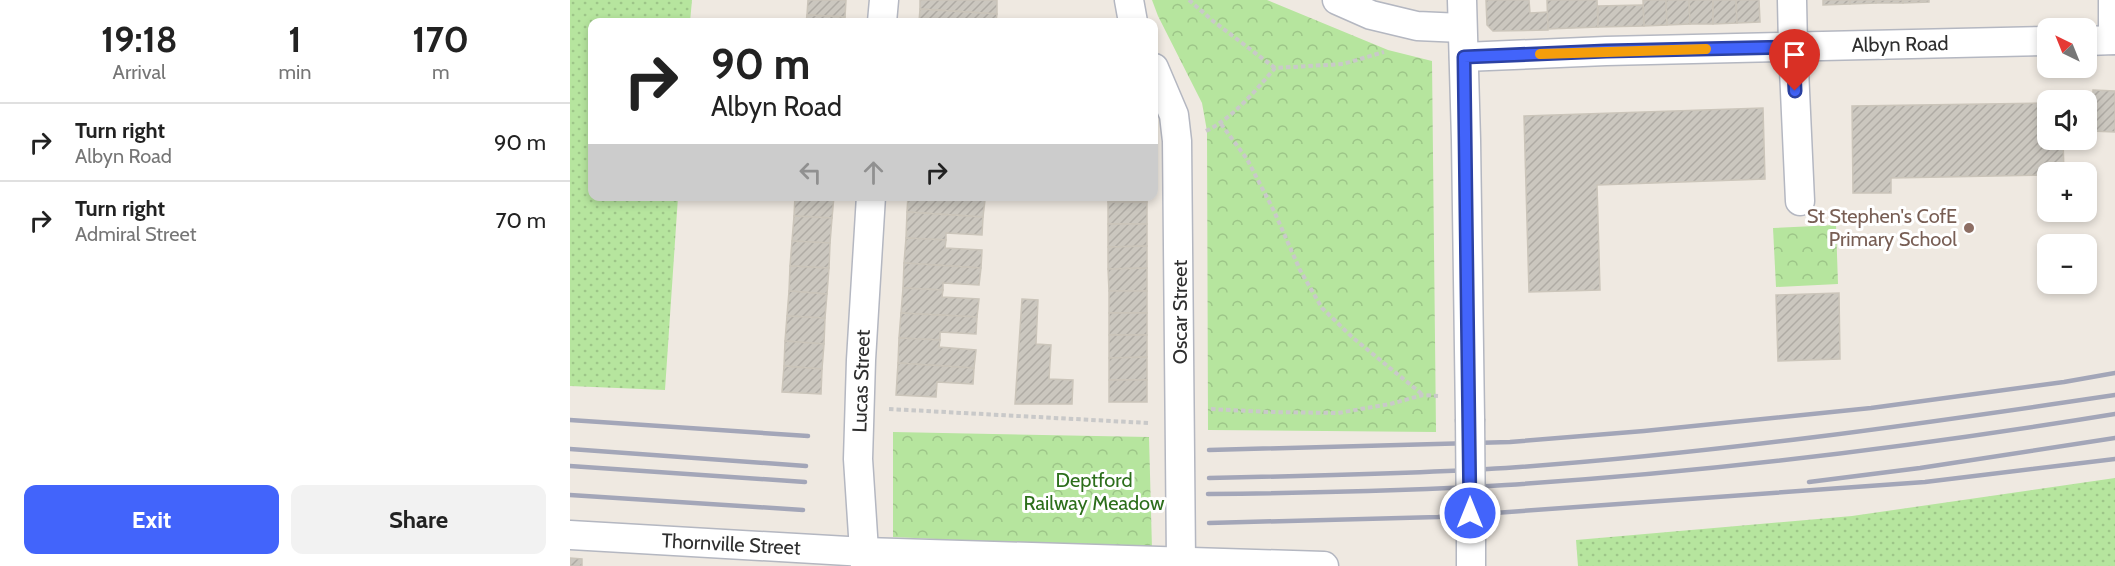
<!DOCTYPE html>
<html lang="en">
<head>
<meta charset="utf-8">
<style>
	body { margin:0; font-family:Cabin,sans-serif; background:#f2f2f2; color:#222; height:100vh; display:flex; flex-direction:column; font-size:22px; white-space:nowrap }
	* { box-sizing:border-box; margin:0 }
	p { font-size:20px; color:#767676 }
	.icon { flex:none; width:33px; height:33px; fill:none; stroke:currentColor; stroke-width:2; stroke-linecap:round; stroke-linejoin:round }
	.map { position:relative; flex:1; overflow:hidden }
	.sheet { display:flex; flex-direction:column; background:#fff; width:570px }
	.sheet>* { flex:none }
	.top-card { position:absolute; left:18px; top:18px; width:570px; height:183px; border-radius:12px; box-shadow:0 3px 9px #0003; background:#fff; color:#222; overflow:hidden }
	.needle { width:39px; rotate:317deg }
	.fabs { position:absolute; left:1467px; top:18px; display:grid; gap:12px }
	.fabs a { display:grid; place-items:center; width:60px; height:60px; border-radius:12px; background:#fff; box-shadow:0 3px 9px #0003; font-size:30px }
	.pin { position:absolute; display:grid; place-items:center; width:51px; height:51px; color:#fff; margin:-62px -26px; border-radius:50% 50% 50% 0; rotate:-45deg; box-shadow:0 0 6px #0007 }
	.pin .icon { rotate:45deg }
	.me { position:absolute; width:66px; margin:-33px; rotate:0deg; stroke-linejoin:round; filter:drop-shadow(0 0 4px #0008) }
	.turn { display:flex; align-items:center; gap:21px; height:126px; padding:0 24px; font-size:27px }
	.turn .icon { width:78px; height:78px; stroke-width:2.5 }
	.turn b { display:block; font-size:42px; line-height:51px }
	.lanes { display:flex; align-items:center; height:57px; padding:0 24px; background:#0003; justify-content:center; gap:30px; direction:ltr }
	.lanes .off { opacity:.35 }
	.eta { display:flex; justify-content:space-evenly; align-items:center; height:102px; text-align:center }
	.eta b { font-size:36px; font-weight:700; line-height:42px }
	.cta { display:flex; gap:12px; margin-top:auto; padding:12px 24px }
	.cta a { flex:1; height:69px; border-radius:12px; background:#4264fb; color:#fff; font-size:24px; font-weight:700; line-height:69px; text-align:center }
	.cta a+a { background:#f2f2f2; color:#222 }
	ul { padding:0; list-style:none }
	li { display:flex; align-items:center; gap:18px; height:78px; padding:0 24px; border-top:2px solid #e0e0e0 }
	li div { flex:1 }
	li b { display:block; font-size:22px }
	li em { font-style:normal }
	main { display:flex; flex:1; min-height:0 }
	.map>svg:first-child { display:block }
</style>
</head>
<body>
<main>
<section class="sheet">
<div class="eta">
<div><b>19:18</b><p>Arrival</p></div>
<div><b>1</b><p>min</p></div>
<div><b>170</b><p>m</p></div>
</div>
<ul>
<li><svg class="icon" aria-label="right" viewBox="0 0 24 24"><path d="M7 20v-9h11M14 6l5 5-5 5"/></svg><div><b>Turn right</b><p>Albyn Road</p></div><em>90 m</em></li>
<li><svg class="icon" aria-label="right" viewBox="0 0 24 24"><path d="M7 20v-9h11M14 6l5 5-5 5"/></svg><div><b>Turn right</b><p>Admiral Street</p></div><em>70 m</em></li>
</ul>
<div class="cta"><a>Exit</a><a>Share</a></div>
</section>
<div class="map">
<svg width="1545" height="566" viewBox="0 0 1545 566">
	<defs>
		<pattern id="forest-crowns" width="20" height="18" patternUnits="userSpaceOnUse" patternTransform="scale(1.5)"><rect width="20" height="18" fill="#b6e59e"/><path d="M2 6a3 3 0 1 1 6 0M12 15a3 3 0 1 1 6 0" fill="none" stroke="#9dc588"/></pattern>
		<pattern id="garden-dots" width="8" height="8" patternUnits="userSpaceOnUse" patternTransform="scale(1.5)"><rect width="8" height="8" fill="#b6e59e"/><path d="M2 2h.1M6 6h.1" fill="none" stroke="#9dc588" stroke-width="1.8" stroke-linecap="round"/></pattern>
		<pattern id="building-hatch" width="6" height="6" patternUnits="userSpaceOnUse" patternTransform="scale(1.5)"><rect width="6" height="6" fill="#cbc7bf"/><path d="M-1 1l2-2M0 6l6-6M5 7l2-2" fill="none" stroke="#afaba4"/></pattern>
	</defs>
	<rect width="100%" height="100%" fill="#efe9e1"/>
	<g fill="url(#forest-crowns)">
		<path d="M582 0H697L818 50 862 61 866 432 638 430 637 131 632 103 588 16Z"/>
		<path d="M1266 225 1268 284 1206 287 1203 228Z"/>
		<path d="M323 432 579 437 582 549 323 537Z"/>
	</g>
	<g fill="url(#garden-dots)">
		<path d="M0 0H122L120 22H22V196L108 197 95 390 0 386Z"/>
		<path d="M1545 478V566H1008L1006 540 1282 516Z"/>
	</g>
	<g fill="url(#building-hatch)" stroke="#cbc5ba" stroke-width="1.5">
		<path d="M238 0H276L275 17 237 15Z"/>
		<path d="M350 0H427V14L350 9Z"/>
		<path d="M916 0H959L960 13 978 12V30L923 31 917 25Z"/>
		<path d="M977 0H1027L1028 27 978 29Z"/>
		<path d="M1073 0H1096L1097 25 1074 26Z"/>
		<path d="M1096 0H1119L1120 24 1097 25Z"/>
		<path d="M1119 0H1143V24H1120Z"/>
		<path d="M1143 0H1166L1167 23 1143 24Z"/>
		<path d="M1166 0H1189L1190 22 1167 23Z"/>
		<path d="M1253 0H1280V4L1253 5Z"/>
		<path d="M1280 0H1306V3L1280 4Z"/>
		<rect x="1306" y="0" width="27" height="3"/>
		<path d="M1333 0H1359V2L1333 3Z"/>
		<path d="M1073 5 1074 26 1028 27V6Z"/>
		<path d="M350 9 427 14 426 22H349Z"/>
		<path d="M237 15 275 17 274 22H236Z"/>
		<path d="M1523 90 1545 91V132L1521 131Z"/>
		<path d="M1478 103V140H1493L1494 172H1478V175L1321 178V193H1283L1282 106Z"/>
		<path d="M1193 108 1195 179 1027 185 1030 290 959 292 954 116Z"/>
		<path d="M225 196H264L262 218 224 216Z"/>
		<path d="M338 196H378L415 200 413 217 337 212Z"/>
		<rect x="538" y="196" width="39" height="6"/>
		<rect x="538" y="202" width="39" height="22"/>
		<path d="M337 212 413 217 412 235 376 233V240L336 238Z"/>
		<path d="M224 216 262 218 260 243 222 241Z"/>
		<path d="M538 224H577V246L538 247Z"/>
		<path d="M336 238 376 240 375 248 412 250 411 268 334 263Z"/>
		<path d="M222 241 260 243 259 268 220 266Z"/>
		<path d="M577 246V268L538 269V247Z"/>
		<path d="M334 263 411 268 409 285 373 283V290L333 288Z"/>
		<path d="M220 266 259 268 257 294 219 291Z"/>
		<path d="M577 268V291H539L538 269Z"/>
		<path d="M333 288 373 290 372 297 409 299 407 317 331 313Z"/>
		<path d="M219 291 257 294 255 318 217 316Z"/>
		<rect x="539" y="291" width="38" height="22"/>
		<path d="M1269 293 1270 359 1208 361 1206 295Z"/>
		<path d="M452 299 468 300 466 344 481 345 479 379 503 380 502 404H445Z"/>
		<path d="M331 313 407 317 406 334 370 332V340L329 338Z"/>
		<rect x="539" y="313" width="38" height="22"/>
		<path d="M217 316 255 318 254 344 215 341Z"/>
		<path d="M539 335H577V357L539 358Z"/>
		<path d="M329 338 370 340 369 347 406 350 404 368 328 363Z"/>
		<path d="M215 341 254 344 252 369 214 366Z"/>
		<path d="M577 357V380H539V358Z"/>
		<path d="M328 363 404 368 403 384 367 382 366 397 326 395Z"/>
		<path d="M214 366 252 369 251 394 212 392Z"/>
		<rect x="539" y="380" width="38" height="22"/>
		<path d="M0 558 12 559V566H0Z"/>
	</g>
	<g fill="none" stroke-linecap="round" stroke-linejoin="round">
		<g stroke="#b4b7c1" stroke-width="31">
			<g id="minor">
				<path d="M559 0 563 22"/>
				<path d="M767 0 801 15 847 26 892 28"/>
				<path d="M892 0 896 140 900 419"/>
				<path d="M1222 0 1223 47 1230 201"/>
				<path d="M1543 0V40"/>
				<path d="M312 22 314 0"/>
				<path d="M1516 41 1545 40"/>
				<path d="M894 57 1036 51 1478 41"/>
				<path d="M584 68 604 115 607 141 611 561"/>
				<path d="M0 535 295 552 754 566"/>
				<path d="M901 537V566"/>
				<path d="M295 566 288 459 291 360 301 196"/>
			</g>
		</g>
		<g stroke="#c9c9c9" stroke-width="4" stroke-dasharray="4.5 3" stroke-linecap="butt">
			<path d="M619 0 643 21 705 68"/>
			<path d="M651 124 677 159 704 211 730 270 752 308 782 337 853 395"/>
			<path d="M636 131C664 117 685 91 705 68L773 64 814 52"/>
			<path d="M319 409 578 423"/>
			<path d="M641 409 698 412 768 413 820 404 853 395 868 396"/>
		</g>
		<use href="#minor" stroke="#fff" stroke-width="28"/>
		<g stroke="#a3a6b8" stroke-width="4.5">
			<path d="M0 420 238 436"/>
			<path d="M0 449 236 466"/>
			<path d="M639 450 940 442 1074 431 1301 408 1494 382 1545 373"/>
			<path d="M0 466 235 482"/>
			<path d="M639 478C738 476 837 474 936 468 1140 454 1343 425 1545 395"/>
			<path d="M1239 482 1350 468 1545 438"/>
			<path d="M638 494C738 493 837 491 936 485 1140 472 1343 447 1545 414"/>
			<path d="M0 495 233 510"/>
			<path d="M639 523 868 517 1355 482 1545 459"/>
		</g>
		<g stroke="#b4b7c1" stroke-width="31" stroke-linecap="butt">
			<path id="minor-bridge" d="M900 419 901 537"/>
		</g>
		<use href="#minor-bridge" stroke="#fff" stroke-width="28"/>
	</g>
	<g fill="none" stroke-linecap="round" stroke-linejoin="round">
		<g stroke="#2b41a3" stroke-width="15">
			<path id="route" d="M900 513 894 57 1036 51 1223 47 1225 91"/>
		</g>
		<use href="#route" stroke="#4264fb" stroke-width="10"/>
		<path stroke="#f59e0b" stroke-width="10" d="M970 54 1136 49"/>
	</g>
	<circle fill="#8d6e63" stroke="#fff" stroke-width="2" cx="1399" cy="228" r="6"/>
	<g text-anchor="middle" dominant-baseline="central" stroke-width="6" stroke-linejoin="round" paint-order="stroke">
		<g font-size="20" fill="#2e2e2e" stroke="#fff">
			<text transform="translate(1330 44) rotate(-1)">Albyn Road</text>
			<text transform="translate(610 312) rotate(-90)">Oscar Street</text>
			<text transform="translate(291 381) rotate(-88)">Lucas Street</text>
			<text transform="translate(161 544) rotate(3)">Thornville Street</text>
		</g>
		<g font-size="20" fill="#785e54" stroke="#fff" text-anchor="end">
			<text x="1387" y="216">St Stephen's CofE<tspan x="1387" dy="23">Primary School</tspan></text>
		</g>
		<g font-size="20" fill="#2c6e1b" stroke="#fff">
			<text x="524" y="480">Deptford<tspan x="524" dy="23">Railway Meadow</tspan></text>
		</g>
	</g>
</svg>
<div class="fabs">
<a><svg class="needle" viewBox="-14 -14 28 28"><path d="M0-13l5 13h-10z" fill="#e53935"/><path d="M0 13l5-13h-10z" fill="#767676"/></svg></a>
<a><svg class="icon" aria-label="sound" viewBox="0 0 24 24"><path d="M4 9h4l5-4v14l-5-4H4zM17 9q2 3 0 6"/></svg></a>
<a>+</a>
<a>−</a>
</div>
<div class="pin" style="left:1225px;top:91px;background:#d93025"><svg class="icon" aria-label="arrive" viewBox="0 0 24 24"><path d="M6 21V4h12l-3 4 3 4H6"/></svg></div>
<svg class="me" style="left:900px;top:513px" viewBox="-20 -20 40 40"><circle r="17" fill="#4264fb" stroke="#fff" stroke-width="3"/><path d="M0-11L8 9 0 5-8 9z" fill="#fff"/></svg>
<div class="top-card">
<div class="turn"><svg class="icon" aria-label="right" viewBox="0 0 24 24"><path d="M7 20v-9h11M14 6l5 5-5 5"/></svg><div><b>90 m</b>Albyn Road</div></div>
<div class="lanes"><svg class="icon off" aria-label="left" viewBox="0 0 24 24"><path d="M17 20v-9H6M10 6l-5 5 5 5"/></svg><svg class="icon off" aria-label="ahead" viewBox="0 0 24 24"><path d="M12 20V5M6 11l6-6 6 6"/></svg><svg class="icon" aria-label="right" viewBox="0 0 24 24"><path d="M7 20v-9h11M14 6l5 5-5 5"/></svg></div>
</div>
</div>
</main>
</body>
</html>
